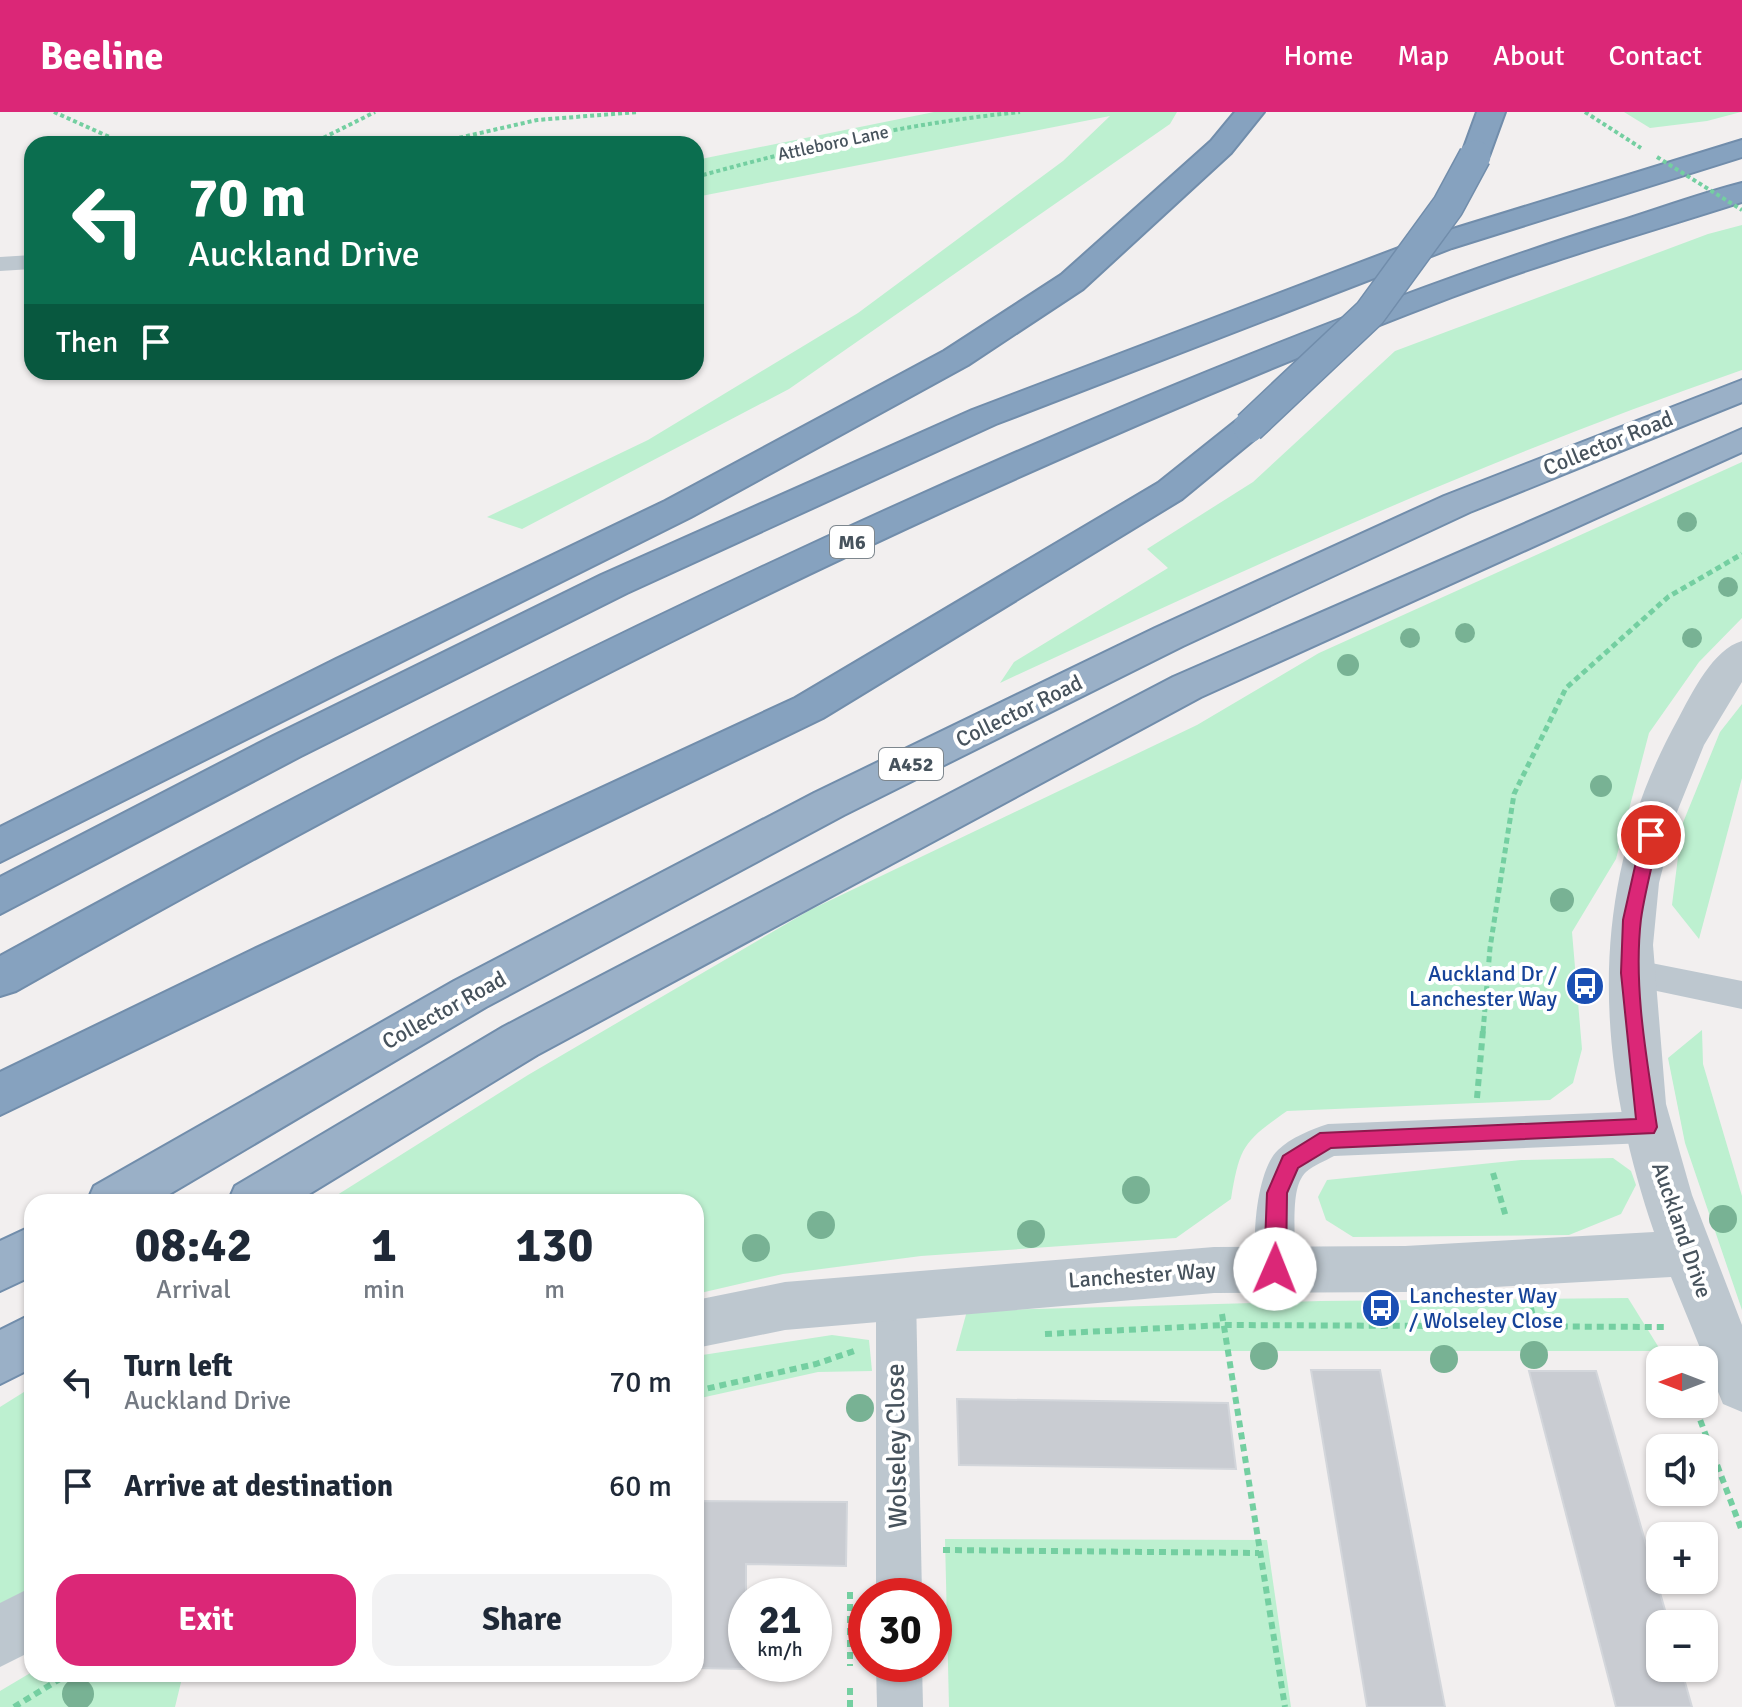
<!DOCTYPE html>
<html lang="en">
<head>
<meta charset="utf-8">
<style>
	body { margin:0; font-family:Signika,sans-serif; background:#f2f2f3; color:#1f2937; height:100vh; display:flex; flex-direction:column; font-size:30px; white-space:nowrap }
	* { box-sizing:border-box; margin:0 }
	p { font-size:26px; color:#747a83 }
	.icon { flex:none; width:44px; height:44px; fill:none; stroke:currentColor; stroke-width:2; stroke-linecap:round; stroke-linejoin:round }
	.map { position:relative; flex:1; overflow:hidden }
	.sheet { position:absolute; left:24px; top:1082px; width:680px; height:488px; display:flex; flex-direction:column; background:#fff; border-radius:24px; box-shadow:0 2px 6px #0004 }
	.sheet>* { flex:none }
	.banner { position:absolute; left:24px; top:24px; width:680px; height:244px; border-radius:24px; box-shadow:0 2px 6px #0004; background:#0b6e4f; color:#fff; overflow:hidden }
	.needle { width:52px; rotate:270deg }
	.controls { position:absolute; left:1646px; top:1234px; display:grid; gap:16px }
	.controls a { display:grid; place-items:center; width:72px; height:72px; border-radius:16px; background:#fff; box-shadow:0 2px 6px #0004; font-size:40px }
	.speed { position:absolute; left:728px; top:1466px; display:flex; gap:16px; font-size:40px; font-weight:700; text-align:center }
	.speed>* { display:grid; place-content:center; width:104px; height:104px; border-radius:50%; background:#fff; box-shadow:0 2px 6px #0004; line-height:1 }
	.speed small { font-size:20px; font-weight:400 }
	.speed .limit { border:12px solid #d22; background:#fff; color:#111 }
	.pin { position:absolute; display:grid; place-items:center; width:68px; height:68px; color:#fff; margin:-34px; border:4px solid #fff; border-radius:50%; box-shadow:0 2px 8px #0007 }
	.me { position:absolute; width:88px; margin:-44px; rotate:1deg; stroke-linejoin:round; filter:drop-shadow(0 0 6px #0008) }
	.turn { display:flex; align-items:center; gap:28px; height:168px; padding:0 32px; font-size:36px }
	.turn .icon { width:104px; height:104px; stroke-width:2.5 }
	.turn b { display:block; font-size:56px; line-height:68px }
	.then { display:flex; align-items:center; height:76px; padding:0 32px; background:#0003; gap:16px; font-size:30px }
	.eta { display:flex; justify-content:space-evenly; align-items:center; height:136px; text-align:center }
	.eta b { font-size:48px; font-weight:700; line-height:56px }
	.action { display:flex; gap:16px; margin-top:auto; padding:16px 32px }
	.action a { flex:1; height:92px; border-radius:24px; background:#db2777; color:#fff; font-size:32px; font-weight:700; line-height:92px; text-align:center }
	.action a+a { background:#f2f2f3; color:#1f2937 }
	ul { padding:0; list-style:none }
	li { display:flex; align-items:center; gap:24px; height:104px; padding:0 32px }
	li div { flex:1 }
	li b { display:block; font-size:30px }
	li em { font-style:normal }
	header { display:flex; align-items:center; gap:48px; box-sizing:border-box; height:112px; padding:0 40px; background:#db2777; color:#fff }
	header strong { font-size:38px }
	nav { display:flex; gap:44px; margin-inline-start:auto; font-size:28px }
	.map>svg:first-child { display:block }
</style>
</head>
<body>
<header>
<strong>Beeline</strong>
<nav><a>Home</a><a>Map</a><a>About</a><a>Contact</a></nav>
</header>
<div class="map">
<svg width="1742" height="1595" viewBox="0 0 1742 1595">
	<rect width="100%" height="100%" fill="#f2efef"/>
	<g fill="#bdf0d0">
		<path d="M934 0H1177L1170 12 789 277 522 417 487 405 648 328 858 201 1063 49 1110 4 696 85V48Z"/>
		<path d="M1624 0H1741L1707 9 1650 16Z"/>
		<path d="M1742 113V258C1488 346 1244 457 1000 571L1014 550 1168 456 1147 437 1253 370 1395 239 1708 122Z"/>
		<path d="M1742 350V506L1699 550 1649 621 1616 747 1572 820 1582 937 1573 971 1550 988 1287 999C1243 1030 1240 1034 1231 1087L1176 1126 921 1144 783 1162 696 1182V1090H326L528 963 810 798 1197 613 1319 541Z"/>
		<path d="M1742 592V666L1699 827 1672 793 1682 713 1720 620Z"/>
		<path d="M1702 918 1703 952 1742 1084V1198L1685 1031 1668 946Z"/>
		<path d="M1613 1046 1631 1059 1636 1073 1621 1102 1569 1123 1353 1125 1326 1108 1318 1085 1327 1068 1521 1048Z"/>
		<path d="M1628 1186 1661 1239H956L967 1199 1321 1189Z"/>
		<path d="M832 1223 869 1228 872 1259 818 1260 696 1287V1244Z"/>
		<path d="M32 1275V1480L0 1500V1295Z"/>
		<path d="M945 1427 1267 1428 1291 1595H949Z"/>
		<path d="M32 1560V1562H183L175 1595H0V1579Z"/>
	</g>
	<g fill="#c9ccd2" stroke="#d3d6db" stroke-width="2">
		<path d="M1311 1258H1380L1445 1595H1367Z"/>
		<path d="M1529 1259H1596L1669 1512H1660V1556H1681L1692 1595H1616Z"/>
		<path d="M957 1287 1228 1291 1236 1357 959 1353Z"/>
		<path d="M696 1389 847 1390 846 1454 746 1452V1557L696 1556Z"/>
	</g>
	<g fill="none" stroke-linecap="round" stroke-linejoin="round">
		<g stroke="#718dab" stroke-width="4">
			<g id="trunk">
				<path d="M1742 268V290L1470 400 1183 534 844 703 486 895 156 1090H87L94 1074 454 869 814 681 1155 516 1444 384Z"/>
				<path d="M1742 317V340L1201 585 537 943 296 1090H228L235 1074 503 915 1173 565Z"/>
				<path d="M32 1114V1164L0 1179V1129Z"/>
				<path d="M32 1202V1256L0 1272V1218Z"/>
			</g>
		</g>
		<g stroke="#718dab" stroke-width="4">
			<g id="motorway">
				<path d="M1235 0H1264L1231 41 1083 177 968 253 691 405 0 750V715L336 547 665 389 944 239 1061 163 1211 29Z"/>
				<path d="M1477 0H1505L1489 44 1485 50H1465L1461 44Z"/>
				<path d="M1742 28V45L1452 136 996 312 627 481 301 644 0 802V765L273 624 601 463 972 298 1430 124Z"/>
				<path d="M1742 71V90C1645 121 1547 149 1452 185 954 375 479 617 16 879L0 884V844C373 639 753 449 1146 285 1300 221 1455 161 1614 111 1656 98 1699 82 1742 71Z"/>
				<path d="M1249 305 1261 308 1266 315 1261 322 1182 387 823 606 0 1003V960L254 837 795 586 1158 371 1237 308Z"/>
			</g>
		</g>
		<g stroke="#74cfa1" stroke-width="4" stroke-dasharray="4 3" stroke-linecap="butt">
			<path d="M54 0 125 32"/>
			<path d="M1585 0 1641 36"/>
			<path d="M311 32 375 0"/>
			<path d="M432 32 537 8 638 0"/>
			<path d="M696 65C803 35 910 11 1020 0"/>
		</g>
		<path stroke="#74cfa1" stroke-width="5" stroke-dasharray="6 4" stroke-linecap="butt" d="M1483 920 1490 836 1514 682 1566 576 1668 485 1742 442"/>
		<g stroke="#74cfa1" stroke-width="6" stroke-dasharray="7 5" stroke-linecap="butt">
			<path d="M1477 986 1483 918"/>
			<path d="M1493 1061 1506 1105"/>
			<path d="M1531 1196 1535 1214"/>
			<path d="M1222 1202 1285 1595"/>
			<path d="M1045 1222 1224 1213 1666 1215"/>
			<path d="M696 1279 816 1252 854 1239"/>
			<path d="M1696 1297 1742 1419"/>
			<path d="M943 1438 1259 1441"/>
			<path d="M850 1480V1554"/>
			<path d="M850 1576V1595"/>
			<path d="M14 1595 68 1562"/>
		</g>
		<g fill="#bdc7cf" fill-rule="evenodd">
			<path d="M32 143V157L0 159V145Z"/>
			<path d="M1631 847 1742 869V897L1619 871 1613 861 1619 851Z"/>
			<path d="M1647 999 1660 1004 1666 1015 1660 1026 1647 1031 1334 1044C1325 1049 1314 1053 1306 1060 1285 1080 1302 1141 1289 1170L1275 1175 1261 1170C1249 1143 1255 1059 1278 1038 1290 1026 1312 1017 1328 1012Z"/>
			<path d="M896 1165 910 1170 916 1183 922 1484H876V1183L882 1170Z"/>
			<path d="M876 1552H922L923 1595H877Z"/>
		</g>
		<g fill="#bdc7cf" fill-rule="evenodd">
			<path d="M1742 529V570L1704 633 1677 700 1659 771 1653 833 1666 992 1692 1083 1742 1213V1300L1723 1292 1671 1165 1405 1180 1214 1181 785 1218 696 1236V1188L785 1170 1214 1135 1405 1134 1654 1120C1594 944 1586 773 1678 607 1692 581 1713 537 1742 529Z"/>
			<path d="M32 1475V1539L0 1555V1491Z"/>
		</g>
		<use href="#trunk" fill="#9ab0c7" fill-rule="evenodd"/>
		<use href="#motorway" fill="#86a2bf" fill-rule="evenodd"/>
		<g stroke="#718dab" stroke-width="34" stroke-linecap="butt">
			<path id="motorway-bridge" d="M1249 315 1370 201 1448 94 1475 44"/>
		</g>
		<path stroke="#74cfa1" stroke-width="4" stroke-dasharray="4 3" stroke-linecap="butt" d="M1657 45 1742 98"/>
		<use href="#motorway-bridge" stroke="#86a2bf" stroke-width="31"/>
	</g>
	<g fill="#78b294">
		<circle cx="1687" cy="410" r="10"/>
		<circle cx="1728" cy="475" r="10"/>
		<circle cx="1465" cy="521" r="10"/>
		<circle cx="1410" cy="526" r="10"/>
		<circle cx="1692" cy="526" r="10"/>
		<circle cx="1348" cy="553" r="11"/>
		<circle cx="1601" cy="674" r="11"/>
		<circle cx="1562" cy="788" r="12"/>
		<circle cx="1136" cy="1078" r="14"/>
		<circle cx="1723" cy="1107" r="14"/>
		<circle cx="821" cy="1113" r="14"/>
		<circle cx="1031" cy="1122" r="14"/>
		<circle cx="756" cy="1136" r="14"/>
		<circle cx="1534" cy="1243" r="14"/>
		<circle cx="1264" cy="1244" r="14"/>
		<circle cx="1444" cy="1247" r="14"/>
		<circle cx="860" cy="1296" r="14"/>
		<circle cx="78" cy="1582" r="16"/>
	</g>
	<path fill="#db2777" stroke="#8e194d" stroke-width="2" d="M1651 716 1659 723C1653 750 1645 779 1641 807 1633 875 1647 948 1657 1015L1654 1021 1331 1036 1298 1056 1287 1081 1286 1157 1283 1164 1275 1167 1267 1164 1264 1157 1267 1081 1283 1044 1320 1021 1636 1007 1621 861 1623 808 1642 723Z"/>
	<defs>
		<g id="bus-disc" transform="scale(2)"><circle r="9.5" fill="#1a4fb4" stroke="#fff"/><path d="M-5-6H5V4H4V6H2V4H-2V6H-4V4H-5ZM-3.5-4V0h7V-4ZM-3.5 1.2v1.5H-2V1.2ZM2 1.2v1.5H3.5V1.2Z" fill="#fff"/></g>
	</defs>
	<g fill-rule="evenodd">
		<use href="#bus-disc" x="1585" y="874"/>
		<use href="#bus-disc" x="1381" y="1196"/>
	</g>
	<g text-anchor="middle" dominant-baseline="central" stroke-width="8" stroke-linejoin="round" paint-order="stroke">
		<g font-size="18" fill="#47535d" stroke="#fff">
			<text transform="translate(833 31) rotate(-12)">Attleboro Lane</text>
		</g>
		<g fill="#fff" stroke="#7e878e" stroke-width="2">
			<rect x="830" y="414" width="44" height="32" rx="6"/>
			<rect x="879" y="636" width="64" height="32" rx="6"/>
		</g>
		<g font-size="20" font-weight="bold" fill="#47535d">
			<text x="852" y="430">M6</text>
			<text x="911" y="652">A452</text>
		</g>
		<g font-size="22" fill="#47535d" stroke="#fff">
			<text transform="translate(1608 331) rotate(-22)">Collector Road</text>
			<text transform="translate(1019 599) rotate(-26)">Collector Road</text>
			<text transform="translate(444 898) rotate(-29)">Collector Road</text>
			<text transform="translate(1682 1118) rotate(71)">Auckland Drive</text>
			<text transform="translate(1142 1163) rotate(-4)">Lanchester Way</text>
		</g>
		<g font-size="22" fill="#164399" stroke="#fff" text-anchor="end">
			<text x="1557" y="861">Auckland Dr /<tspan x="1557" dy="25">Lanchester Way</tspan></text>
			<text x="1409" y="1183" text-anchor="start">Lanchester Way<tspan x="1409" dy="25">/ Wolseley Close</tspan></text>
		</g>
		<g font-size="26" fill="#47535d" stroke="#fff">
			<text transform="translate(897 1334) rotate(-91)">Wolseley Close</text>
		</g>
	</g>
</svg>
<div class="controls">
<a><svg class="needle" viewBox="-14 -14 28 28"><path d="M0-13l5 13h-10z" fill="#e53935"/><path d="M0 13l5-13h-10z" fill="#747a83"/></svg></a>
<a><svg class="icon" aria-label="sound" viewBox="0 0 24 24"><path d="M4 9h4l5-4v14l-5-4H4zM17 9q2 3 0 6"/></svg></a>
<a>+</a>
<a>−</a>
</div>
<div class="speed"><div>21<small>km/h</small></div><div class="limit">30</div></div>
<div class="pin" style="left:1651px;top:723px;background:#d93025"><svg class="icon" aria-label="arrive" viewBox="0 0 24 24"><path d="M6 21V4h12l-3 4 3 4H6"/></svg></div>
<svg class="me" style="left:1275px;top:1157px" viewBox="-20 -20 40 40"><circle r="19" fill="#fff"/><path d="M0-13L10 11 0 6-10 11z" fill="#db2777"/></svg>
<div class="banner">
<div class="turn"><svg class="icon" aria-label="left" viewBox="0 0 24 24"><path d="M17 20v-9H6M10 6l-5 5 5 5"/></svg><div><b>70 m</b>Auckland Drive</div></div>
<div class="then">Then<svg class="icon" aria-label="arrive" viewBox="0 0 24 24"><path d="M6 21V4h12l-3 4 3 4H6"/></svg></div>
</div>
<section class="sheet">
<div class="eta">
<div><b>08:42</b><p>Arrival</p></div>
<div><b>1</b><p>min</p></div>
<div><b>130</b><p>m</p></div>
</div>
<ul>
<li><svg class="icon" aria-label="left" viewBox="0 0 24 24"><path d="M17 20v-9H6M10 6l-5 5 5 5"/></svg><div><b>Turn left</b><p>Auckland Drive</p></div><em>70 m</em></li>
<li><svg class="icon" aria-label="arrive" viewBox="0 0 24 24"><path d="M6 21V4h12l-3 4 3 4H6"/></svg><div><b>Arrive at destination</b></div><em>60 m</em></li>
</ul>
<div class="action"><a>Exit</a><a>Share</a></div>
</section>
</div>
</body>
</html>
